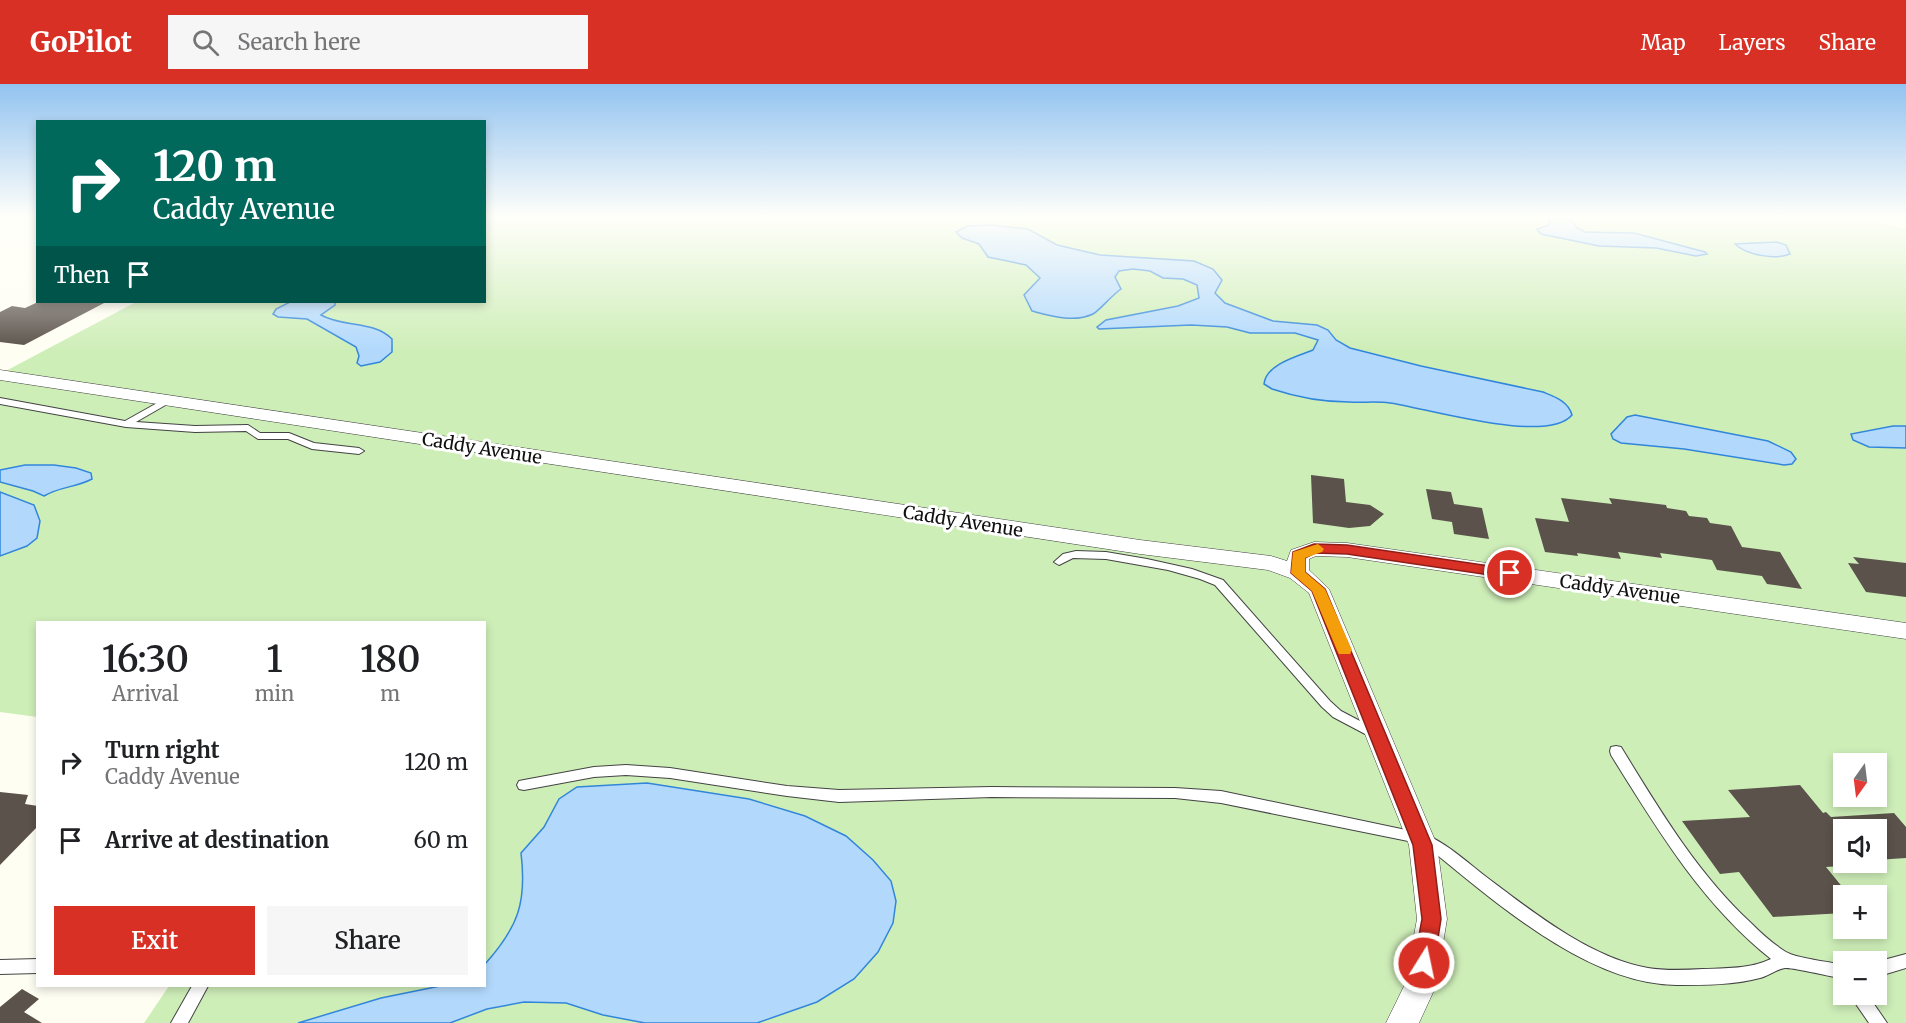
<!DOCTYPE html>
<html lang="en">
<head>
<meta charset="utf-8">
<style>
	body { margin:0; font-family:Merriweather,serif; background:#f6f6f6; color:#202124; height:100vh; display:flex; flex-direction:column; font-size:22px; white-space:nowrap }
	* { box-sizing:border-box; margin:0 }
	p { font-size:20px; color:#757577 }
	.icon { flex:none; width:33px; height:33px; fill:none; stroke:currentColor; stroke-width:2; stroke-linecap:round; stroke-linejoin:round }
	.map { position:relative; flex:1; overflow:hidden }
	.drawer { position:absolute; left:36px; top:537px; width:450px; height:366px; display:flex; flex-direction:column; background:#fff; border-radius:0px; box-shadow:0 3px 9px #0003 }
	.drawer>* { flex:none }
	.hud { position:absolute; left:36px; top:36px; width:450px; height:183px; border-radius:0px; box-shadow:0 3px 9px #0003; background:#00695c; color:#fff; overflow:hidden }
	.needle { width:39px; rotate:194deg }
	.tools { position:absolute; left:1833px; top:669px; display:grid; gap:12px }
	.tools a { display:grid; place-items:center; width:54px; height:54px; border-radius:0px; background:#fff; box-shadow:0 3px 9px #0003; font-size:30px }
	.pin { position:absolute; display:grid; place-items:center; width:51px; height:51px; color:#fff; margin:-26px; border:3px solid #fff; border-radius:50%; box-shadow:0 2px 6px #0007 }
	.me { position:absolute; width:66px; margin:-33px; rotate:10deg; stroke-linejoin:round; filter:drop-shadow(0 0 4px #0008) }
	.turn { display:flex; align-items:center; gap:21px; height:126px; padding:0 18px; font-size:27px }
	.turn .icon { width:78px; height:78px; stroke-width:2.5 }
	.turn b { display:block; font-size:42px; line-height:51px }
	.then { display:flex; align-items:center; height:57px; padding:0 18px; background:#0003; gap:12px; font-size:22px }
	.eta { display:flex; justify-content:space-evenly; align-items:center; height:102px; text-align:center }
	.eta b { font-size:36px; font-weight:600; line-height:42px }
	.button { display:flex; gap:12px; margin-top:auto; padding:12px 18px }
	.button a { flex:1; height:69px; border-radius:0px; background:#d93025; color:#fff; font-size:24px; font-weight:600; line-height:69px; text-align:center }
	.button a+a { background:#f6f6f6; color:#202124 }
	ul { padding:0; list-style:none }
	li { display:flex; align-items:center; gap:18px; height:78px; padding:0 18px }
	li div { flex:1 }
	li b { display:block; font-size:22px }
	li em { font-style:normal }
	header { display:flex; align-items:center; gap:36px; box-sizing:border-box; height:84px; padding:0 30px; background:#d93025; color:#fff }
	header strong { font-size:28px }
	nav { display:flex; gap:33px; margin-inline-start:auto; font-size:21px }
	.search { width:420px; height:54px; background:#f6f6f6; display:flex; align-items:center; gap:15px; box-sizing:border-box; padding:0 21px; border-radius:0px; color:#757577; font-size:22px }
	.map>svg:first-child { display:block }
</style>
</head>
<body>
<header>
<strong>GoPilot</strong>
<div class="search"><svg class="icon" aria-label="search" viewBox="0 0 24 24"><circle cx="10" cy="10" r="6"/><path d="M15 15l6 6"/></svg>Search here</div>
<nav><a>Map</a><a>Layers</a><a>Share</a></nav>
</header>
<div class="map">
<svg width="1906" height="939" viewBox="0 0 1906 939">
	<rect width="100%" height="100%" fill="#fffef3"/>
	<path fill="#ceeeb8" fill-rule="evenodd" d="M485 134H1869L1906 146V939H144L169 902H484V538H38L37 633 0 628V290L136 218H484ZM1844 680H1876V712H1844ZM1844 746H1876V778H1844ZM1844 812H1876V844H1844ZM1844 878H1876V910H1844Z"/>
	<g fill="#b2d9fc" stroke="#3286da" stroke-width="1.5">
		<path d="M1549 134H1570L1577 144 1585 148 1634 149 1705 168 1707 170 1696 172 1656 164 1599 162 1541 150 1537 145 1549 141Z"/>
		<path d="M991 141 1028 145 1057 161 1100 171 1194 177 1213 185 1222 196 1215 209 1225 219 1273 237 1317 241 1328 246 1336 256 1350 264 1421 282 1543 308C1555 313 1568 317 1572 331 1547 361 1426 324 1390 319 1376 317 1362 319 1349 318 1324 318 1296 313 1272 305L1264 300C1266 280 1298 272 1313 266L1318 256 1295 249H1250L1227 243 1191 241 1099 245 1097 243 1106 236 1178 222 1199 214 1197 201 1183 195 1163 194 1150 187 1133 185 1119 187 1115 193 1121 205C1112 211 1099 227 1093 230 1074 239 1051 232 1032 227L1024 211 1040 194 1026 181 988 173 979 160 962 154 956 148 967 142Z"/>
		<path d="M1777 158 1786 161 1790 170C1775 176 1746 171 1735 160Z"/>
		<path d="M290 218H335V221L321 231C344 244 373 236 392 255V268L380 278 361 282 357 279 359 272 356 263 307 235 278 233 273 230 276 225Z"/>
		<path d="M1635 331 1768 357 1791 368 1796 375 1792 380 1784 381 1684 365 1621 359 1613 355 1611 350 1627 333Z"/>
		<path d="M1893 342H1906V364L1869 363 1853 356 1851 350Z"/>
		<path d="M25 381H54L76 384 91 389 92 395C75 404 61 402 44 412L33 407 0 398V386Z"/>
		<path d="M0 408 34 421 40 437 37 454 27 462 0 472Z"/>
		<path d="M647 699 749 715 805 732 846 752 873 776 891 797 896 817 893 839 878 868 854 895 817 918 757 939H645L603 931 566 919 524 918 487 925 450 939H298L381 914 440 902H484L485 880C518 843 527 819 521 769L544 743 559 715 577 703Z"/>
	</g>
	<g fill="#5a524b">
		<path d="M38 218H106L24 261 0 258V228L12 222 25 224Z"/>
		<path d="M1311 391 1344 395 1346 418 1370 421 1384 430 1370 442 1349 444 1313 439Z"/>
		<path d="M1426 405 1451 408 1454 420 1482 424 1489 455 1454 450 1452 438 1432 435Z"/>
		<path d="M1561 414 1612 420 1609 414 1666 421 1667 424 1686 427 1689 432 1707 434 1710 439 1731 442 1742 463 1780 468 1802 505 1767 500 1762 492 1717 486 1712 476 1660 469 1662 474 1618 468 1621 475 1577 469 1578 472 1545 468 1535 434 1569 438Z"/>
		<path d="M1853 473 1906 479V513L1866 508 1848 479 1859 480Z"/>
		<path d="M1800 701 1823 729 1826 728 1831 733 1894 729 1906 743V774L1876 776V746H1844V778L1871 780 1826 783 1844 805V829L1773 833 1739 788 1720 790 1682 737 1750 733 1728 706Z"/>
		<path d="M0 708 28 711 25 720 38 722V742L0 781Z"/>
		<path d="M22 905 39 915 24 928 42 939H0V923Z"/>
	</g>
	<g fill="none" stroke-linecap="round" stroke-linejoin="round">
		<g stroke="#434343" stroke-width="2">
			<g id="lane">
				<path d="M0 314 125 337 166 314 169 315V319L136 338 195 342 248 341 260 349H289L314 359 359 364 364 367 359 370 312 365 288 355H258L246 347 195 348 126 343 0 320Z"/>
				<path d="M1076 467 1106 468 1147 475 1192 485 1223 496 1330 617 1341 627 1377 646 1379 649 1377 652 1373 654 1369 652 1333 633 1322 623 1215 501 1200 495 1168 486 1106 475 1073 474 1059 481 1054 478 1063 470Z"/>
				<path d="M1616 662 1621 663C1659 725 1697 789 1751 839 1761 849 1773 860 1786 868 1796 874 1830 878 1844 881V895C1834 893 1791 883 1785 884 1777 885 1768 892 1760 894 1734 901 1705 901 1678 901 1590 902 1495 818 1430 765L1418 759 1221 719 1175 714 992 713 839 718 787 712 670 694 626 691 594 693 524 706 519 705 517 701 519 697 524 696 594 683 626 681 670 684 787 702 839 706 992 703 1175 704 1221 707 1425 750C1449 761 1468 779 1489 795 1534 829 1591 874 1648 884 1666 887 1685 886 1703 885 1726 884 1750 885 1771 875 1702 820 1657 745 1611 671L1610 667 1611 663Z"/>
				<path d="M1906 870V884L1876 893V878Z"/>
				<path d="M38 875V889L0 890V876Z"/>
				<path d="M192 902H208L188 939H171Z"/>
				<path d="M1849 910H1867L1887 939H1869Z"/>
			</g>
		</g>
		<g stroke="#434343" stroke-width="1">
			<path id="street" d="M0 286 1140 456 1271 472 1287 477 1291 466 1314 458 1347 459 1906 539V555L1347 473 1316 472 1309 475V486L1329 505 1437 761 1447 835 1436 902 1419 939H1386L1405 900 1417 835 1409 761 1309 509 1290 494 1268 486 1140 470 0 296Z"/>
		</g>
		<use href="#lane" fill="#fff" fill-rule="evenodd"/>
		<use href="#street" fill="#fff" fill-rule="evenodd"/>
	</g>
	<linearGradient id="sky" x2="0" y2="1"><stop stop-color="#92c3f0"/><stop offset="0.5" stop-color="#fffffa"/><stop offset="1" stop-color="#fffffa" stop-opacity="0"/></linearGradient>
	<rect width="1906" height="266" fill="url(#sky)"/>
	<path fill="#d93025" stroke="#8d1f18" stroke-width="1.5" d="M1314 460 1347 461 1510 485 1517 489 1510 494 1347 470 1315 469 1305 474V488L1325 505 1432 761 1441 835 1434 879 1431 886 1424 889 1417 886 1414 879 1422 835 1413 761 1312 507 1291 489 1293 468Z"/>
	<path fill="#f59e0b" d="M1318 460 1324 465 1322 468 1305 474V488L1325 505 1352 566 1350 570H1339L1337 566 1312 507 1291 489 1293 468Z"/>
	<g text-anchor="middle" dominant-baseline="central" stroke-width="6" stroke-linejoin="round" paint-order="stroke">
		<g font-size="18" fill="#101010" stroke="#fff">
			<text transform="translate(482 364) rotate(9)">Caddy Avenue</text>
			<text transform="translate(963 437) rotate(9)">Caddy Avenue</text>
			<text transform="translate(1620 505) rotate(8)">Caddy Avenue</text>
		</g>
	</g>
</svg>
<div class="tools">
<a><svg class="needle" viewBox="-14 -14 28 28"><path d="M0-13l5 13h-10z" fill="#e53935"/><path d="M0 13l5-13h-10z" fill="#757577"/></svg></a>
<a><svg class="icon" aria-label="sound" viewBox="0 0 24 24"><path d="M4 9h4l5-4v14l-5-4H4zM17 9q2 3 0 6"/></svg></a>
<a>+</a>
<a>−</a>
</div>
<div class="pin" style="left:1510px;top:489px;background:#d93025"><svg class="icon" aria-label="arrive" viewBox="0 0 24 24"><path d="M6 21V4h12l-3 4 3 4H6"/></svg></div>
<svg class="me" style="left:1424px;top:879px" viewBox="-20 -20 40 40"><circle r="17" fill="#d93025" stroke="#fff" stroke-width="3"/><path d="M0-11L8 9 0 5-8 9z" fill="#fff"/></svg>
<div class="hud">
<div class="turn"><svg class="icon" aria-label="right" viewBox="0 0 24 24"><path d="M7 20v-9h11M14 6l5 5-5 5"/></svg><div><b>120 m</b>Caddy Avenue</div></div>
<div class="then">Then<svg class="icon" aria-label="arrive" viewBox="0 0 24 24"><path d="M6 21V4h12l-3 4 3 4H6"/></svg></div>
</div>
<section class="drawer">
<div class="eta">
<div><b>16:30</b><p>Arrival</p></div>
<div><b>1</b><p>min</p></div>
<div><b>180</b><p>m</p></div>
</div>
<ul>
<li><svg class="icon" aria-label="right" viewBox="0 0 24 24"><path d="M7 20v-9h11M14 6l5 5-5 5"/></svg><div><b>Turn right</b><p>Caddy Avenue</p></div><em>120 m</em></li>
<li><svg class="icon" aria-label="arrive" viewBox="0 0 24 24"><path d="M6 21V4h12l-3 4 3 4H6"/></svg><div><b>Arrive at destination</b></div><em>60 m</em></li>
</ul>
<div class="button"><a>Exit</a><a>Share</a></div>
</section>
</div>
</body>
</html>
